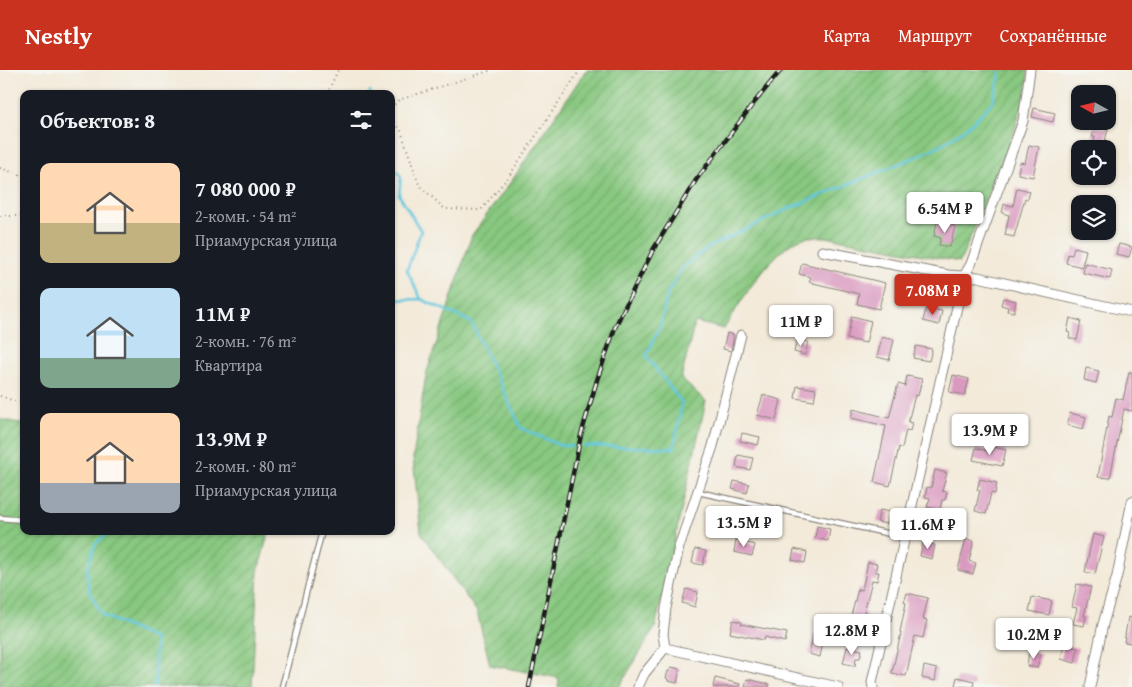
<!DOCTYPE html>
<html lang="ru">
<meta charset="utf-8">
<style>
body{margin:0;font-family:"Gentium Book Plus",serif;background:#20242c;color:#f1f3f6;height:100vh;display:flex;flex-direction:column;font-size:19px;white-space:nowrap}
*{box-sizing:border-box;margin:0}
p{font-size:16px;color:#9ea1a6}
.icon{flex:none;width:28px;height:28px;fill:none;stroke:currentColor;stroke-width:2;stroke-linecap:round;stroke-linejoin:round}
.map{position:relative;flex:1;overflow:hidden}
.panel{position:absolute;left:20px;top:20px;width:375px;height:445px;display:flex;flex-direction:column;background:#171b24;border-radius:10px;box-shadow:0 1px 4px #0004}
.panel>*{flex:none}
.needle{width:32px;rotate:278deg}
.tools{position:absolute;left:1071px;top:15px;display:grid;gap:10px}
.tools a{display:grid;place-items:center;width:45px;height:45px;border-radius:10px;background:#171b24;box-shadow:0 1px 4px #0004;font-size:25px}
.price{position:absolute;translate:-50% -42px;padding:0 11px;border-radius:5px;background:#fff;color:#222;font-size:16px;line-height:32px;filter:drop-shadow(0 1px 2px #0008)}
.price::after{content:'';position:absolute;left:50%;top:30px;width:15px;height:11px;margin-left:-8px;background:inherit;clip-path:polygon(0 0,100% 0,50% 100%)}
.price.active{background:#c8321e;color:#fff}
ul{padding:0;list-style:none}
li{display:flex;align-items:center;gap:15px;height:125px;padding:0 20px}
li span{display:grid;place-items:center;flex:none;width:140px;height:100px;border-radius:10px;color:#555}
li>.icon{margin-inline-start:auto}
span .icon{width:60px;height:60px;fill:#fffc;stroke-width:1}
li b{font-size:21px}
h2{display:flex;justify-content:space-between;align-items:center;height:60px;padding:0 20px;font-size:21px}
header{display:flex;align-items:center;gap:30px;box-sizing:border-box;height:70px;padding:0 25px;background:#c8321e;color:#fff}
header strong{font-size:24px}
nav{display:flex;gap:28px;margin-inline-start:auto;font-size:18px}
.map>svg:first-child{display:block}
.garden{fill:url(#garden-furrows);stroke:#52724e}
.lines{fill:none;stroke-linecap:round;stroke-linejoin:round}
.stream{stroke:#61c7df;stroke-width:2.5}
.building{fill:#da99bf}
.lane-casing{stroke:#88837a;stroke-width:7}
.street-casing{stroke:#88837a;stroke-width:11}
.path{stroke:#88837a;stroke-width:2;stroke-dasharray:1 4;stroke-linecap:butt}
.lane{stroke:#fff;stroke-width:4.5}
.street{stroke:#fff;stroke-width:9}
.rail-casing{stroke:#1c1c1c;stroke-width:4.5}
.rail{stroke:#f6f6f2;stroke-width:2.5;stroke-dasharray:8;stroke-linecap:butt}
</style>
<header>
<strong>Nestly</strong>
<nav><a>Карта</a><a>Маршрут</a><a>Сохранённые</a></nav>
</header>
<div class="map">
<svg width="1132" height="617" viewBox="0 0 1132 617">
<defs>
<pattern id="garden-furrows" width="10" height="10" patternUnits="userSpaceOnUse" patternTransform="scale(1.25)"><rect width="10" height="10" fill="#88c880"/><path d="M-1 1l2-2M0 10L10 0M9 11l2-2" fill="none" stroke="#75ab6e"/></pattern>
</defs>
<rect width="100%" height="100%" fill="#f6f6f2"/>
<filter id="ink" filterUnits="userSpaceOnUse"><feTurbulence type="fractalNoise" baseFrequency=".02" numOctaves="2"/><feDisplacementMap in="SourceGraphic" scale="10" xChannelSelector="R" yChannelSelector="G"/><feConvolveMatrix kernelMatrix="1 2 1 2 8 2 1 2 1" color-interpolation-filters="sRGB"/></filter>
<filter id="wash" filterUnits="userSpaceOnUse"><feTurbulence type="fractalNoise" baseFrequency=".0096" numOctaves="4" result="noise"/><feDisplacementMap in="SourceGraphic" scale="20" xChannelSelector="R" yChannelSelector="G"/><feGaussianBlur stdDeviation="1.12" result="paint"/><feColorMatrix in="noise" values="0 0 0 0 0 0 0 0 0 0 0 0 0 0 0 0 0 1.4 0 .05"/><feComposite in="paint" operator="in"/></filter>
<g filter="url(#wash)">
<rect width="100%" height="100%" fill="#f3ead9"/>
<path class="garden" d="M586 0H1028L1027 19 1012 69 960 192 826 167C819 167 810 166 803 168 770 180 742 230 724 259L695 252 681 309 706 331 655 558 619 617H558L559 608 490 595 477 542 421 463 413 388 426 305 472 165 515 106Z
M0 349 24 354V461H269L258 501 252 617H0Z"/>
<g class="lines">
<path class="stream" d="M370 24V21
M391 95 401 106 399 125 421 161 407 200 421 229
M391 230 421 229 471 252 521 358 559 375 572 376
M584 376 674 378 682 333 646 286 660 256 668 222 683 197 709 177 790 138 918 86 942 74 965 59 981 44 993 31 999 10 1000 0
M111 461 95 474 87 500 89 520 102 545 155 569V614L154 617"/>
</g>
<g id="blocks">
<path class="building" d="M1034 38 1055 43 1053 52 1032 47Z
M1095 56 1108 59 1103 79H1092L1095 67H1092Z
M1029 75 1039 77 1033 107 1018 104 1020 92 1025 93Z
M1017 118 1030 121 1028 129 1025 128 1014 167 1005 165 1009 145 1002 143 1004 134 1013 136Z
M937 152 955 156 950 177 939 175 941 168 934 166Z
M1119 174 1132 177 1129 187 1116 184Z
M1074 177 1086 180 1082 197 1066 193 1068 184 1072 185Z
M802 193 885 213 879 239 857 234 859 224 809 212 811 207 799 204Z
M1085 193 1112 200 1110 209 1083 203Z
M901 211 914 214 911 224 907 223 906 226 897 224Z
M1003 228 1016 231 1014 242 1007 241 1008 237 1001 235Z
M926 238 942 241 939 255 923 251Z
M852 246 871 251 866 273 847 269Z
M1070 248 1081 251 1077 270 1069 268 1070 263 1067 262Z
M727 263 734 265 731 281 723 279Z
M882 267 894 270 889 290 877 287Z
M797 269 808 272 805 285 794 282Z
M916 276 932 279 929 291 913 288Z
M1086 298 1099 301 1096 313 1084 310Z
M1129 302H1132V341L1124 339 1110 408 1098 407 1109 346 1112 347 1116 328 1123 330Z
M953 305 969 309 965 325 949 322Z
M907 306 922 309 918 326 915 325 908 352 912 353 910 361 906 360 902 378 899 377 890 416 874 412 886 356 851 348 853 339 889 348 898 314 905 316Z
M797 316 816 319 814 331 795 328Z
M763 325 781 330 776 350 757 345Z
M1070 343 1086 347 1083 359 1067 355Z
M742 363 760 367 758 375 740 371Z
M993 377 1006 380 1002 396 973 390 976 378 992 382Z
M738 385 753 388 750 400 736 397Z
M935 400 947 403 942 421 947 422 945 430H942L940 440 927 437 930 428 925 427 927 417 931 418Z
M980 409 997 413 995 424 991 423 986 444 975 441 980 420H977Z
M734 411 749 414 747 423 732 419Z
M880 440 890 442 887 454 877 452Z
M817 456 830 459 828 471 815 468Z
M1093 464 1104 467 1095 504 1085 502Z
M966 469 974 471 969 491 976 493 973 504 958 500Z
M736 470 755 475 752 486 734 482Z
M923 472 935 475 932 489 920 486Z
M695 479 706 481 703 495 692 493Z
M794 479 807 482 805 493 792 490Z
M868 492 877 494 875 502H879L877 511 872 510 864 543H866L863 557 849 554 858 519 862 520Z
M1077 514 1091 517 1084 546H1086L1084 556 1073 554 1077 538 1072 537Z
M686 519 698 522 695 537 682 533Z
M907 523 928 528 923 549 927 550 923 568 915 566 906 606 892 603 901 563 900 562 906 533 904 532Z
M1032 527 1052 531 1049 545 1029 541Z
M1128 547 1132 548V573L1124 572Z
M733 550 742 552 741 554 787 563 785 572 765 567 764 570 730 563Z
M814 562 828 566 826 572H823L820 587 809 584Z
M1064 575 1078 578 1075 593 1061 589Z
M847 577 862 580 860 588H856L855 596 843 593Z
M1029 581 1041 584 1037 598 1027 596Z
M924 596 937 599 935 611 922 608Z
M671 597 680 599 677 613 668 611V609L666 608 668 601H670Z
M957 607 974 611 973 617 955 616Z
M715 608 740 614 739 617H713Z
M747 609 769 614V617H745Z"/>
</g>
</g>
<g filter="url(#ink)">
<use href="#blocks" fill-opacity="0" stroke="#88837a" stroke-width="1"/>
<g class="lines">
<defs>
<path id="lane" d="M698 422 904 467
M0 448 24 450
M282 617 322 461"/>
<path id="street" d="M822 181 948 205 978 207 1132 242
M665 578 663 564 666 538 679 477 713 376 741 265
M665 578 838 617
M638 617 644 604 665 578
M873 617 872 612 964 206 971 194 1023 51 1030 0
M1090 617 1103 554 1117 506 1132 431"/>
</defs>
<use href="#lane" class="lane-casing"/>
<use href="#street" class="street-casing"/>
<path class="path" d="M327 24 338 0
M391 38 399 30 492 0
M391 49 401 61 419 115 445 139 481 140 509 106 580 0
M0 98 24 106
M0 146H24
M0 326 24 334"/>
<use href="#lane" class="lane"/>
<use href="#street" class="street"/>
<defs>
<path id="rail" d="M529 617 581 365 597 310 616 255 653 180 696 110 753 34 781 0"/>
</defs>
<use href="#rail" class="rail-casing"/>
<use href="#rail" class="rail"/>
</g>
</g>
</svg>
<div class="tools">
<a><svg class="needle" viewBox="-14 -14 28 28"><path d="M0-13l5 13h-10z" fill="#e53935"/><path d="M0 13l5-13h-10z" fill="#9ea1a6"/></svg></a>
<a><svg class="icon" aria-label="locate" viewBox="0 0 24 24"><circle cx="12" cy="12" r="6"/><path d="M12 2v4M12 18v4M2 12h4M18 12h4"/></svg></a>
<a><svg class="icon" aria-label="layers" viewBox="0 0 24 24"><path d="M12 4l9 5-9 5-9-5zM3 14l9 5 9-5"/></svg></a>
</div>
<b class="price" style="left:945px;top:164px">6.54M ₽</b>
<b class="price active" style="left:933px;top:246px">7.08M ₽</b>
<b class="price" style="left:801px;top:277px">11M ₽</b>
<b class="price" style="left:990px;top:386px">13.9M ₽</b>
<b class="price" style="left:744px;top:478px">13.5M ₽</b>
<b class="price" style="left:928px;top:480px">11.6M ₽</b>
<b class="price" style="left:852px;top:586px">12.8M ₽</b>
<b class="price" style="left:1034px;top:590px">10.2M ₽</b>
<section class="panel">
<h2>Объектов: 8<svg class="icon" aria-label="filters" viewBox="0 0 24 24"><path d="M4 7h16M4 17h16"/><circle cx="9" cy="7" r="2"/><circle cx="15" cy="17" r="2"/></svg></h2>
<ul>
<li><span style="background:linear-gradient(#ffd9b3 60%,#c2b280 0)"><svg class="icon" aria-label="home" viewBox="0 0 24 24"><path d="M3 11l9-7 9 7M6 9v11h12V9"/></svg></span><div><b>7 080 000 ₽</b><p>2-комн. · 54 m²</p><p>Приамурская улица</p></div></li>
<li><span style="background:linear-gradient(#bfe0f5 70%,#7fa58c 0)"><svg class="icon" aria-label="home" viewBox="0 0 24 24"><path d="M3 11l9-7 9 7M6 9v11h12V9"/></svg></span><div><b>11M ₽</b><p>2-комн. · 76 m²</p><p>Квартира</p></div></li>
<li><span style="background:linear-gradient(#ffd9b3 70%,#9aa5b1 0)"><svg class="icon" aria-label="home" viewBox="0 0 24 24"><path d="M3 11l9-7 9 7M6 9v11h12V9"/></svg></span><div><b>13.9M ₽</b><p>2-комн. · 80 m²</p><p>Приамурская улица</p></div></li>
</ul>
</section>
</div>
